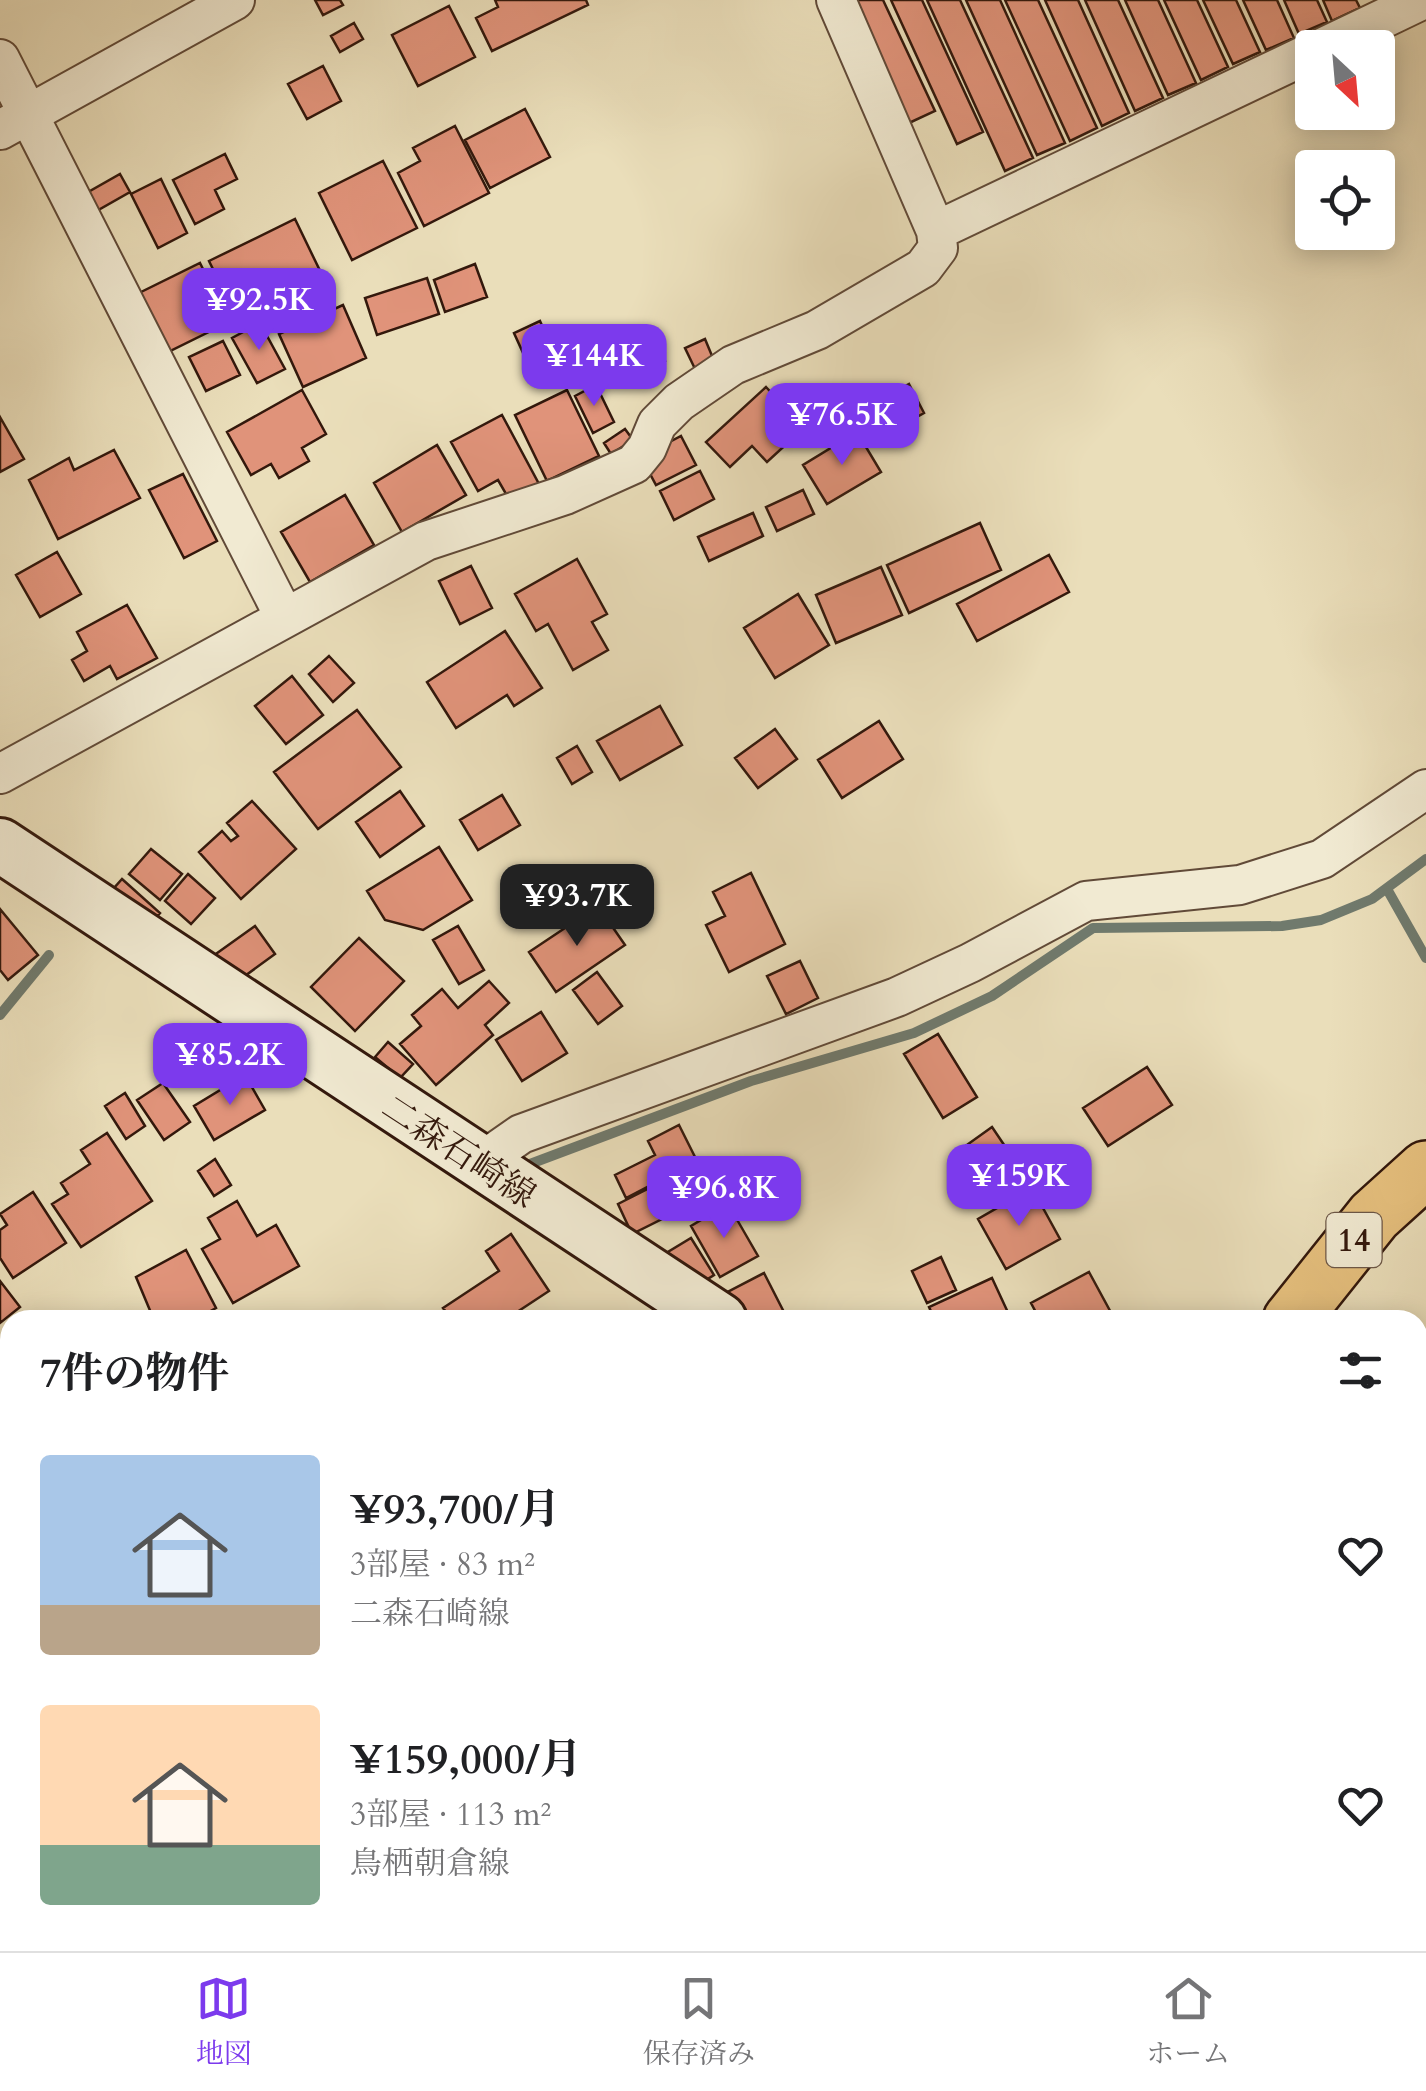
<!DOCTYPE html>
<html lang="ja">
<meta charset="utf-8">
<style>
body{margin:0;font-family:Cardo,"Noto Serif JP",serif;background:#f6f6f6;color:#202124;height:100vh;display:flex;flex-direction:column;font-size:38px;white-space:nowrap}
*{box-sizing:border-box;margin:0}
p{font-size:32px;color:#757577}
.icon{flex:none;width:55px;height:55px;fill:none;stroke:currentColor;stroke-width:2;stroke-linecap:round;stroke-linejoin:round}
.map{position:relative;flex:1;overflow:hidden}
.panel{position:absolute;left:0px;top:1310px;width:1428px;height:642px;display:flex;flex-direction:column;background:#fff;border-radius:30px 30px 0 0;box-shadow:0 5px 25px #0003}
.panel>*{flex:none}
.needle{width:65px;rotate:154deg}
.tools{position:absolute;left:1295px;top:30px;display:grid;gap:20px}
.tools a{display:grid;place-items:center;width:100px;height:100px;border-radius:10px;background:#fff;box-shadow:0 5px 25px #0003;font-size:50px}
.price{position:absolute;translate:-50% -85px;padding:0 22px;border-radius:20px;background:#7c3aed;color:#fff;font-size:32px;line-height:65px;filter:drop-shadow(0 2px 5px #0008)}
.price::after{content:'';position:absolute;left:50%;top:60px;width:30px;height:22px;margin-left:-15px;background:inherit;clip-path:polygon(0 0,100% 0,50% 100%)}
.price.selected{background:#222;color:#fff}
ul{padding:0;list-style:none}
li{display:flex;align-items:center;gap:30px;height:250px;padding:0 40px}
li span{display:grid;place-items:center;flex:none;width:280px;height:200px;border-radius:10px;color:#555}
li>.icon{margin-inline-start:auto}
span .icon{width:120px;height:120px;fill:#fffc;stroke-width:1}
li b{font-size:42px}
h2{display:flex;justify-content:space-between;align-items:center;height:120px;padding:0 40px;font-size:42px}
.tabs{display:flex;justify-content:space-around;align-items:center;height:140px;border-top:2px solid #e0e0e0;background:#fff;font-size:28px;color:#757577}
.tabs a{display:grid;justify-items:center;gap:5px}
.tabs .selected{color:#7c3aed}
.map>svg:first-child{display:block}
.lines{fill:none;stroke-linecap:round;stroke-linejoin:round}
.stream{stroke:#707a6d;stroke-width:10}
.building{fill:#e0937a;stroke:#33180c;stroke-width:2.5}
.minor-casing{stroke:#614a38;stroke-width:42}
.tertiary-casing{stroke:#614a38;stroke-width:52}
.secondary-casing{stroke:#33180c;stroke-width:58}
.primary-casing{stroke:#33180c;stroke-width:60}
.minor{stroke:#f1ead2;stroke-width:38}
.tertiary{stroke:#f1ead2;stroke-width:48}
.secondary{stroke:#f1ead2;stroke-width:52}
.primary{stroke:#e5bf7d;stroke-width:55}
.labels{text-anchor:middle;stroke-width:10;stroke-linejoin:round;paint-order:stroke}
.shield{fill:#f1ead2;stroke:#6c5747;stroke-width:2.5}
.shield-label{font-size:32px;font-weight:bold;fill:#33180c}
.street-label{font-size:35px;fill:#33180c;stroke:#f1ead2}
</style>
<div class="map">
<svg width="1426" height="1951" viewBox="0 0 1426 1951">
<rect width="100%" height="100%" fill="#eadeba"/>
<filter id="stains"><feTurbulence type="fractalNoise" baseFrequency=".002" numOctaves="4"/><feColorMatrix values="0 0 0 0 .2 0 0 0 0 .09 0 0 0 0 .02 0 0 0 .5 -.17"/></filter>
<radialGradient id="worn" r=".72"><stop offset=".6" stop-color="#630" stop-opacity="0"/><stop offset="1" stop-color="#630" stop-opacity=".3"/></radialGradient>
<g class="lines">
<path class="stream" d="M1387 889 1426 958
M0 1015 49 955
M530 1164 751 1081 914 1033 992 996 1093 928 1282 926 1321 920 1372 899 1426 859
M1418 1402 1426 1399
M683 1951 695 1946 693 1942"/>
</g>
<path class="building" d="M315 0H340L343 5 323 15Z
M495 0H586L588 5 492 51 476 18 498 7Z
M851 0H883L935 111 909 123Z
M891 0H922L983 132 957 144Z
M927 0H960L1033 158 1005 171Z
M966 0H1000L1065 143 1037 155Z
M1005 0H1038L1097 128 1070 141Z
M1045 0H1078L1129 113 1102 126Z
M1085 0H1118L1163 98 1135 111Z
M1125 0H1158L1196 83 1168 95Z
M1164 0H1197L1228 67 1201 80Z
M1203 0H1236L1260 52 1233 64Z
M1243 0H1277L1294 38 1266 50Z
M1284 0H1317L1327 22 1299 34Z
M1323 0H1356L1360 8 1332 21Z
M449 6 475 57 418 86 392 35Z
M354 23 363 39 340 52 331 36Z
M323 66 341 101 307 119 288 84Z
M525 109 550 157 490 188 465 140Z
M455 126 489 193 424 226 398 173 420 161 413 148Z
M225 154 237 179 215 190 224 209 195 224 173 180Z
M383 161 417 228 352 260 319 193Z
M120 174 130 192 93 213 83 195Z
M161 179 187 233 158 248 131 194Z
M295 219 323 277 238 320 209 261Z
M200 263 229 322 164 354 135 295Z
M475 264 487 297 445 312 434 280Z
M427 278 439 314 377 335 365 298Z
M343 305 366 358 303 387 279 334Z
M540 321 555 355 529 366 514 333Z
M260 323 285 369 257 383 232 338Z
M705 339 715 363 696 371 685 348Z
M605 340 623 377 602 388 584 350Z
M223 341 240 375 206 391 189 357Z
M655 342 665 361 635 377 625 358Z
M909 384 924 413 875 440 860 411Z
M596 385 614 422 593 433 575 396Z
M766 387 804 428 767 462 752 446 730 467 706 442Z
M302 390 326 434 302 448 309 461 279 478 271 464 251 475 227 432Z
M567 390 599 456 547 481 515 415Z
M502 415 539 484 509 499 498 480 478 491 451 442Z
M0 417 24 459 0 472Z
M625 429 633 440 611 454 604 443Z
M857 432 881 472 827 504 803 465Z
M681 436 696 465 656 485 641 457Z
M437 445 466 495 402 532 374 483Z
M114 450 140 498 58 539 29 480 69 458 74 470Z
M700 471 714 499 674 520 660 491Z
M183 474 217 541 184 558 149 490Z
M803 490 814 514 777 531 766 507Z
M345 495 374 545 310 582 281 532Z
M753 513 763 536 709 561 698 537Z
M980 523 1001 570 909 613 887 565Z
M57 552 81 594 40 617 16 575Z
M1049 555 1069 592 977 641 957 604Z
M577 559 607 614 592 622 608 650 573 670 548 624 536 631 515 594Z
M471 566 492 608 460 624 439 581Z
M881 567 902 615 836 643 816 595Z
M798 594 829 645 775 678 744 628Z
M127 605 157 658 117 679 110 666 84 681 72 660 87 651 77 632Z
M505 631 542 688 514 706 507 695 456 728 427 682Z
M329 656 354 683 333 702 309 674Z
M292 676 323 715 286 744 255 706Z
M660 706 682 745 620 780 597 741Z
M357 710 401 767 318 829 274 772Z
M879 721 903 759 842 798 818 760Z
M775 729 797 759 758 788 735 758Z
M577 746 592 772 572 784 557 758Z
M400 791 424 826 380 857 356 822Z
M502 795 520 825 478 850 460 820Z
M252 801 296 849 241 899 199 852 222 831 231 841 238 836 227 823Z
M439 847 472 900 423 930 385 920 367 891Z
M151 849 182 874 160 900 129 874Z
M751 873 785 944 729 972 706 925 725 916 713 892Z
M188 874 215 898 191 924 165 901Z
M122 879 160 913 144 931 106 897Z
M598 906 625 945 556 992 529 952Z
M0 909 38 955 8 980 0 970Z
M255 926 275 954 227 989 206 961Z
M458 926 484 970 459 984 433 940Z
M359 938 404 981 355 1031 311 987Z
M800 961 818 998 786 1014 767 976Z
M597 972 622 1006 598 1024 573 990Z
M489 981 509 1003 485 1025 493 1035 436 1085 400 1044 421 1026 412 1015 442 989 458 1008Z
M541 1012 567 1053 522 1081 496 1040Z
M938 1034 977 1097 943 1118 904 1054Z
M388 1042 413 1064 400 1078 375 1057Z
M1147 1067 1172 1105 1108 1146 1083 1108Z
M245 1075 265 1110 214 1140 194 1106Z
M163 1083 190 1122 164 1140 137 1100Z
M125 1093 145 1126 126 1139 105 1106Z
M679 1125 697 1161 626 1198 615 1175 655 1155 648 1141Z
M992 1127 1025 1176 996 1195 964 1147Z
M107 1133 152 1201 81 1247 52 1204 68 1194 61 1183 90 1164 81 1150Z
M215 1159 231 1185 214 1196 198 1171Z
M699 1163 714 1193 632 1234 618 1204Z
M1032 1188 1060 1239 1006 1269 978 1219Z
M33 1192 66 1243 13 1278 0 1258V1230L7 1225 0 1214Z
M237 1201 257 1236 276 1225 299 1266 233 1303 202 1249 220 1239 208 1218Z
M728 1204 758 1256 720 1277 691 1226Z
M511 1234 549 1291 505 1320H452L443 1308 499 1271 486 1251Z
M691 1238 714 1275 690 1290 648 1264Z
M186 1250 216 1308 194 1320H154L136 1277Z
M941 1257 956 1290 927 1303 912 1271Z
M1089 1272 1115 1320H1040L1031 1303Z
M764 1273 788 1320H743L716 1298Z
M992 1278 1011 1319 935 1320 929 1307Z
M0 1281 20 1307 0 1323Z
M1426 1430V1505L1418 1488V1467L1425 1463 1418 1449V1434Z
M1426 1531V1585L1418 1583V1538Z
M1426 1740V1781L1418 1785V1743Z"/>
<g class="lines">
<defs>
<path id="minor" d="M1322 48 1422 0
M0 59 285 618
M0 130 235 0
M936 231 1312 52
M0 774 426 541 565 495 634 464 647 448 657 424 679 402 733 365 817 330 923 268 938 248 936 231 836 0
M478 1164 521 1134 897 997 970 963 1086 901 1240 885 1322 859 1426 789
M1418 1809 1426 1805"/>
<path id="tertiary" d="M1418 1605 1426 1607"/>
<path id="secondary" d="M0 845 720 1320"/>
<path id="primary" d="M1291 1320 1374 1216 1426 1169
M1104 1942V1951"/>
</defs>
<use href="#minor" class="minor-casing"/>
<use href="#tertiary" class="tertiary-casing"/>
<use href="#secondary" class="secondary-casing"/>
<use href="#primary" class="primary-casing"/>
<use href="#minor" class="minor"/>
<use href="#tertiary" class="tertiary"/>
<use href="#secondary" class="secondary"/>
<use href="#primary" class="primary"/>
</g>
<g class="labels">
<rect class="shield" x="1326.5" y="1213" width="55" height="54" rx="8"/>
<g class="shield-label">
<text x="1354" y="1251">14</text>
</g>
<g class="street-label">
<text transform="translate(459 1151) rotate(33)" y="12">二森石崎線</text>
</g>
</g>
<rect width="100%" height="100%" filter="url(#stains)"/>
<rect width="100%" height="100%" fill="url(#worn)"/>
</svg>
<div class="tools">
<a><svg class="needle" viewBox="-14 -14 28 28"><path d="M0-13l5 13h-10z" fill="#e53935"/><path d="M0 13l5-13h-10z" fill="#757577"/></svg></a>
<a><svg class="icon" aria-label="locate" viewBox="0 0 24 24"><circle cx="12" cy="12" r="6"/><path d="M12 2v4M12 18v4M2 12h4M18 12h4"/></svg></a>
</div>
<b class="price" style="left:259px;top:353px">¥92.5K</b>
<b class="price" style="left:594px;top:409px">¥144K</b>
<b class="price" style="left:842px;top:468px">¥76.5K</b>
<b class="price selected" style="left:577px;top:949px">¥93.7K</b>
<b class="price" style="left:230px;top:1108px">¥85.2K</b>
<b class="price" style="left:1019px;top:1229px">¥159K</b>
<b class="price" style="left:724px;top:1241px">¥96.8K</b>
<section class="panel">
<h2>7件の物件<svg class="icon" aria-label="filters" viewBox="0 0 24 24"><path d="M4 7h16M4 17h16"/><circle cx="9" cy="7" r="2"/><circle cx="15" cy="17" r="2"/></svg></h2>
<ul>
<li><span style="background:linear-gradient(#a9c7e8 75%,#b9a48a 0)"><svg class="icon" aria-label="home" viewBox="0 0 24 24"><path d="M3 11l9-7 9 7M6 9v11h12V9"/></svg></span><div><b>¥93,700/月</b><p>3部屋 · 83 m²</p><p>二森石崎線</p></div><svg class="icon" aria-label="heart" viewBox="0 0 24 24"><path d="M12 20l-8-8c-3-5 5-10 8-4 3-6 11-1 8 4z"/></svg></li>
<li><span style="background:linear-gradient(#ffd9b3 70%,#7fa58c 0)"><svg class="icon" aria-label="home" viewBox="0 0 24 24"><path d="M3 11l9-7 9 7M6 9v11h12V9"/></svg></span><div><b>¥159,000/月</b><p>3部屋 · 113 m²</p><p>鳥栖朝倉線</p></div><svg class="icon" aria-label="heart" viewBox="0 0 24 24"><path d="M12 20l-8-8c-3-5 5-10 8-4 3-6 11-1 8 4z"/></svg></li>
</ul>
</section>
</div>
<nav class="tabs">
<a class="selected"><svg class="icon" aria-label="map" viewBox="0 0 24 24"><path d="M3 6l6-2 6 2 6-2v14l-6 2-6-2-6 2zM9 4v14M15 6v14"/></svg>地図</a>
<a><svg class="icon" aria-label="saved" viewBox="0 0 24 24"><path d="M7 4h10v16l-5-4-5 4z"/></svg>保存済み</a>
<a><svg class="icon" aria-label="home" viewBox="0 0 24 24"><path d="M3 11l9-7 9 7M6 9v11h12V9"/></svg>ホーム</a>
</nav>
